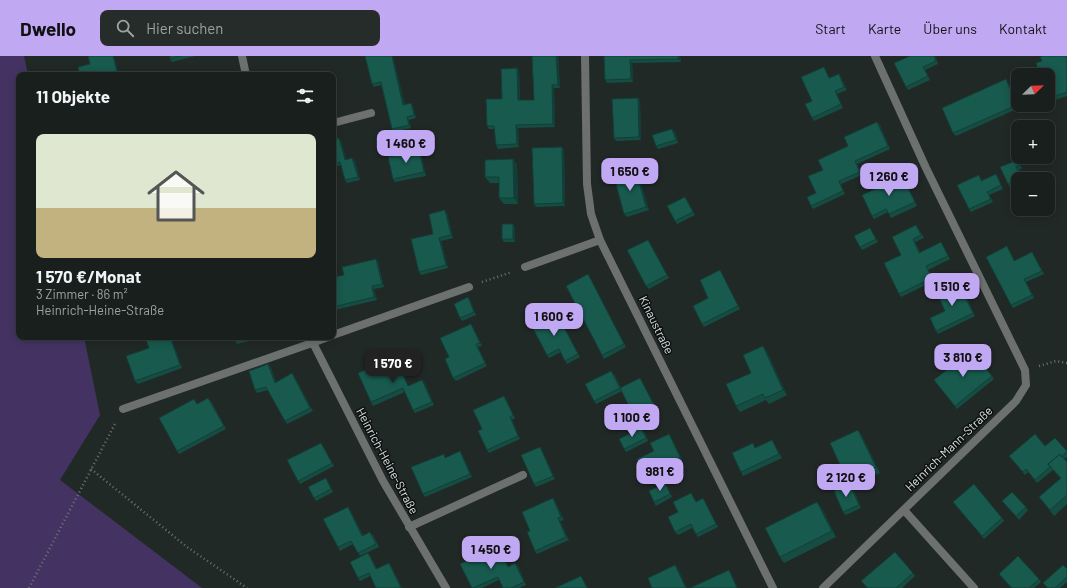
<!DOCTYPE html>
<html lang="de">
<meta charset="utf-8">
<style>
body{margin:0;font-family:Barlow,sans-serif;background:#262c2a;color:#f1f3f6;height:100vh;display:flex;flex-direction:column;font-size:15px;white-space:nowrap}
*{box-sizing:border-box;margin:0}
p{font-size:13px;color:#9fa2a4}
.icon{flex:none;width:22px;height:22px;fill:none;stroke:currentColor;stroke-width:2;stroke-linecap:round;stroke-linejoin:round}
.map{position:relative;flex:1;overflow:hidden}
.drawer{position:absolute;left:16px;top:16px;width:320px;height:268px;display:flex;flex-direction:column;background:#191f1d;border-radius:8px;box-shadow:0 2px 10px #0003,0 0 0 1px #373d3b}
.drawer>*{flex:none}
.needle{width:26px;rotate:67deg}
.buttons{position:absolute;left:1011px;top:12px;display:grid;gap:8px}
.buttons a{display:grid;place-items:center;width:44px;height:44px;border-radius:8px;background:#191f1d;box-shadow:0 2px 10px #0003,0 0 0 1px #373d3b;font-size:20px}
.price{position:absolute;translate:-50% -34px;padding:0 9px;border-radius:8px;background:#c1a8f3;color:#111;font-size:13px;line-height:26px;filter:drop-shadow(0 1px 2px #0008)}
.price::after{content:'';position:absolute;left:50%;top:24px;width:12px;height:9px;margin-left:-6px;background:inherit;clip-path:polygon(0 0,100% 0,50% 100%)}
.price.active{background:#222;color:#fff}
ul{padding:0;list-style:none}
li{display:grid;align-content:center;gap:8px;height:212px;padding:0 20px}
li span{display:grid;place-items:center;height:124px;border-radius:8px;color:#555}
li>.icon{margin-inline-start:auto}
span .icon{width:72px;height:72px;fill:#fffc;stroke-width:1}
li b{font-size:17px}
h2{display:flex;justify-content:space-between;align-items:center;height:48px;padding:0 20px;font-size:17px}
header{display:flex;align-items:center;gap:24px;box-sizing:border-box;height:56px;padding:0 20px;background:#c1a8f3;color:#111}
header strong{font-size:19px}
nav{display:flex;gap:22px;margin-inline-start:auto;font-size:14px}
.search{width:280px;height:36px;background:#262c2a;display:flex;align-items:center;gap:10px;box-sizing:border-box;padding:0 14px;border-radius:8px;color:#9fa2a4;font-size:15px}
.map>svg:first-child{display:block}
.green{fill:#443362}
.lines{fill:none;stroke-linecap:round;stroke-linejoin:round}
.path{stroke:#6d7472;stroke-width:2.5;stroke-dasharray:1 3;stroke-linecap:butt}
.service{stroke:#6c706f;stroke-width:8}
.minor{stroke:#6c706f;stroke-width:8}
.wall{fill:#154d43}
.shaded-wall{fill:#113f37}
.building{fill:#185a4e;stroke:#113f37}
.labels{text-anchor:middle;stroke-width:3;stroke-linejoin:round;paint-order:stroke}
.street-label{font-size:12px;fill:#dce1e0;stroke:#0d1010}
</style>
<header>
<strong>Dwello</strong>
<div class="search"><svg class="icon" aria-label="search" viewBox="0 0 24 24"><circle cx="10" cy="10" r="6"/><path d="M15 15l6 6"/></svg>Hier suchen</div>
<nav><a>Start</a><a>Karte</a><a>Über uns</a><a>Kontakt</a></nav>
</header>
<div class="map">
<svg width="1067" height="532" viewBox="0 0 1067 532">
<rect width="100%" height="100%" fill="#212927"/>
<path class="green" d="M0 0H24L28 19H19V281H84L100 359 60 424 202 532H0Z"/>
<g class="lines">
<path class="path" d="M482 226 512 216
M1039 310 1056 305 1067 307
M91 413 187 491 247 532
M29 532 116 366"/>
<path class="service" d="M333 67 371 57
M525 211 600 184
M333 279 469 231
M312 287 328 281
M409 471 523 419"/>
<path class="minor" d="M242 0 246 19
M585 0 587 128 591 158 600 184 773 532
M310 281 383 425 446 532
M123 353 312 287
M904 454 974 532
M823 532 1016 345 1026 329 1025 314 926 112 875 0"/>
</g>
<path class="wall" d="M170 0H195L172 6 170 3Z
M365 0 405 49 413 50 416 62 409 64 411 72 394 76 392 73 381 29 374 31 372 28Z
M532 0H558L560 32H554L555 71 518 72 519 91 498 93 496 89 494 73H489L487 70 502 43 517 12 519 15 520 44H534Z
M604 0H680L681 6 632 7 633 26 607 27 605 24Z
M910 0H935L938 8 925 14 930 24 908 34 906 31Z
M1067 0V40L1055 44 1053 41 1050 34 1048 35V19Z
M826 14 829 22 839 18 841 21 847 34 837 38 843 52 814 65 812 62V45Z
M1008 26 1019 52 956 80 953 77Z
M640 45 641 84 616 85 614 82Z
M877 66 880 69 890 93 857 108 862 119 841 128 845 138 813 153 811 150 816 137 823 114 848 90Z
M675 76 678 87 658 93 656 90Z
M339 82 341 85 346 104 352 102 355 105 360 124 347 127 345 124 341 109 333 111V83Z
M562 91 564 94 565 150 536 151 534 148Z
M421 97 426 120 395 126 393 123Z
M513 103 517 109 518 148H504L499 142V127H490L485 121Z
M1017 104 1022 112 1019 114 1023 123H1018V127L1010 131 1008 128Z
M636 115 638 118 649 154 627 161 624 158Z
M979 119 982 124 998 121 1003 133 989 139 993 146 971 156 969 153Z
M902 120 904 123 917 150 891 162 888 156 874 163 872 160Z
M687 144 695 159 677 168 675 165Z
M447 157 453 182 441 185 448 212 421 219 419 216 433 178Z
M916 169 924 182 915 186 920 196 943 189 950 203 928 214 934 225 901 241 899 238Z
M515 171V186H504L502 183Z
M870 172 878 186 862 194 860 191Z
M648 184 669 222 649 233 646 230Z
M1009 193 1015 205 1032 196 1044 218 1026 226 1034 242 1013 252 1011 249Z
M376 203 378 206 384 231 374 233 377 244 335 254 333 251 344 219Z
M588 218 626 291 604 303 602 299Z
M722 218 740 253 704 271 702 268 708 242Z
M961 230 975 260 938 278 936 275 945 255Z
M468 241 470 244 476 259 462 265 460 262Z
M556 256 580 301 567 308 561 296 549 302 547 299Z
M473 271 482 290 478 291 487 310 456 325 453 322 449 301Z
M145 281H171L182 312 138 328 135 325 149 292Z
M234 281H265L237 288 235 284Z
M763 290 767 296 787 339 769 348 766 344 740 356 736 350Z
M397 304 408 330 425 327 434 349 415 357 413 354 405 336 373 350 371 346Z
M268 308 271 312 276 326 294 320 313 355 287 368 268 334 257 337 255 334Z
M614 318 621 332 640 322 656 352 622 369 620 366 629 350 622 335 596 348 594 345Z
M992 320 994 323 957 353 936 327Z
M506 343 515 362 512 364 520 383 489 397 487 394 482 373Z
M211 345 226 373 179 398 177 395 197 348Z
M858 374 862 380 880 417 852 430 847 424Z
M644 375 648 385 626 396 624 393Z
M669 378 671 381 682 404 647 421 645 418 654 395Z
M772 384 774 387 782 402 743 420 741 416 756 391Z
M321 387 334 410 300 428 298 425Z
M1045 390 1067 395V401L1064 403 1067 406V448L1054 460 1039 441 1061 423 1053 414 1037 427 1028 416 1025 419 1009 400Z
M542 394 555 423 536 431 534 428Z
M462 398 472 421 425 441 423 438 446 401Z
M328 425 333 436 316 445 314 442Z
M849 427 852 430 861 452 846 459 843 456Z
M667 430 672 441 656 450 654 446Z
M693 440 696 446H705L718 471 698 481 692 472 678 479 675 476 678 456Z
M555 445 564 464 560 465 569 484 537 498 535 495 530 475Z
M1002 445 1026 451 1028 454 1019 464Z
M817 446 822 452 836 481 784 507 780 501Z
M953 446 1002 462 1004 465 984 483Z
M348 451 350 454 363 479H373L379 491 360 500 353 488 340 495 338 491Z
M500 493 508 510 515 507 518 510 526 529 519 532H503L499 524 482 532H472Z
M370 500 377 513 389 507 391 510 402 532H376L370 520 360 525 358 522Z
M1067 513V526L1060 532H1047L1043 527Z
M913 517 915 520 902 532H867L861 525Z
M999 518 1039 523 1041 526 1034 532H1011Z"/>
<path class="shaded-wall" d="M113 0H114L119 19H118Z
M392 0H393L406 52 403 49Z
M556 0H558L560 32 558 29Z
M678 0H680L681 6 678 3Z
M630 4 632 7 633 26 631 23Z
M517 12 519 15 520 47 518 44Z
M839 18 841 21 847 34 844 31Z
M1006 23 1008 26 1019 52 1017 49Z
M552 29 554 32 555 71 553 68Z
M835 35 837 38 843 52 841 48Z
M638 42 640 45 641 84 639 81Z
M411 47 413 50 416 62 414 59Z
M407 61 409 64 411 72 409 69Z
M877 66 880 69 890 93 888 90Z
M516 69 518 72 519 91 517 88Z
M672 73 675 76 678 87 676 84Z
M339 82 341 85 347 107 345 104Z
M562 91 564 94 565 150 563 147Z
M419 94 421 97 426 120 424 116Z
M352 102 355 105 360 124 358 121Z
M513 103 517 109 518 148 514 142Z
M636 115 638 118 649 154 646 151Z
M996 118 998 121 1003 133 1001 129Z
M839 125 841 128 845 138 843 135Z
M445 154 447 157 453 182 451 179Z
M513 168 515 171V186L513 183Z
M439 182 441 185 448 212 446 209Z
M648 184 650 187 669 222 667 219Z
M1032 196 1034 199 1044 218 1042 215Z
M376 203 378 206 384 231 382 228Z
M588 218 590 222 626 291 624 288Z
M958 227 961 230 975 260 973 257Z
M372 230 374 233 377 244 374 241Z
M468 241 470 244 476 259 474 256Z
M556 256 558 259 580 301 578 298Z
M471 268 473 271 482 290 480 287Z
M170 281H171L182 312 180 309Z
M476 288 478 291 487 310 485 307Z
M763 290 767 296 787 339 783 334Z
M395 301 397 304 410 334 408 330Z
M268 308 271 312 277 330 275 327Z
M292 317 294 320 313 355 310 352Z
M640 322 642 325 656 352 654 349Z
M422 324 425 327 434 349 432 346Z
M504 340 506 343 515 362 513 359Z
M510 361 512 364 520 383 518 380Z
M858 374 862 380 880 417 876 411Z
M669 378 671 381 682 404 680 401Z
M772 384 774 387 782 402 779 398Z
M540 391 542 394 555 423 553 420Z
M460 395 462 398 472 421 470 418Z
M849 427 852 430 861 452 859 449Z
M553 442 555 445 564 464 561 461Z
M817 446 822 452 836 481 832 475Z
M348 451 350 454 365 483 362 480Z
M558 462 560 465 569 484 566 481Z
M498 490 500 493 510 514 508 511Z
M389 507 391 510 402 532H401Z
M515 507 518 510 526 529 524 526Z
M675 509 678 512 687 532H686Z
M729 514 731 517 738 532H737Z
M581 520 585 526 588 532H587Z"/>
<path class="building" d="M88 0H113L118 19H80L78 11 90 8Z
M170 0H181L170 3Z
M365 0H392L403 49 411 47 414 59 407 61 409 69 392 73 381 26 372 28Z
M532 0H556L558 29H552L553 68 516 69 517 88 496 89 494 70H487L486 43H502L501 13 517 12 518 44H534Z
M604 0H678V3L630 4 631 23 605 24Z
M910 0H934L936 5 923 11 928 20 906 31 894 7Z
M1043 0H1067V36L1053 41 1049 31H1048V19H1040L1036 7 1042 5 1040 1Z
M824 11 829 22 839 18 844 31 835 35 841 48 812 62 805 48 812 45 801 21Z
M322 15 323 19H304Z
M295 16V19H280Z
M1006 23 1017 49 953 77 942 52Z
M638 42 639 81 614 82 612 43Z
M877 66 888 90 855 105 860 116 839 125 843 135 811 150 807 141 816 137 808 120 823 114 818 104 848 90 844 81Z
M672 73 676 84 656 90 652 79Z
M339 82 345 104 352 102 358 121 345 124 340 106 333 108V83Z
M562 91 563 147 534 148 532 92Z
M419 94 424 116 393 123 388 101Z
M513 103 514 142H499V121H485V104Z
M1017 104 1020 109 1016 111 1022 121 1008 128 1000 111Z
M636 115 646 151 624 158 614 121Z
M996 118 1001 129 987 136 991 143 969 153 957 129 979 119 981 125Z
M902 120 915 146 889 158 886 153 872 160 862 139Z
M685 141 693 156 675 165 667 150Z
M445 154 451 179 439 182 446 209 419 216 411 183 433 178 429 158Z
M502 168H513V183H502Z
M916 169 921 179 913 183 919 197 941 186 948 200 926 210 932 222 899 238 884 207 901 199 892 181Z
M870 172 876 183 860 191 854 180Z
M648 184 667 219 646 230 627 194Z
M1007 190 1014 205 1032 196 1042 215 1024 223 1032 239 1011 249 986 201Z
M376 203 382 228 372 230 374 241 333 251V221L344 219 342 211Z
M720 214 738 250 702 268 693 250 708 242 700 224Z
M588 218 624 288 602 299 566 230Z
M958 227 973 257 936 275 930 262 945 255 937 237Z
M468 241 474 256 460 262 454 248Z
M556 256 578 298 565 305 559 293 547 299 531 269Z
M471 268 480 287 476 288 485 307 453 322 445 303 449 301 440 282Z
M145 281H170L180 309 135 325 126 300 149 292Z
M234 281H249L235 284Z
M763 290 783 334 765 342 763 338 736 350 726 328 751 317 743 299Z
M971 294 992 320 955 350 934 324Z
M395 301 408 330 422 324 432 346 413 354 403 332 371 346 358 317Z
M268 308 275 327 292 317 310 352 285 365 266 331 255 334 249 315Z
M611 315 620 332 594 345 585 328Z
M640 322 654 349 620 366 616 357 629 350 620 332Z
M504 340 513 359 510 361 518 380 487 394 478 375 482 373 473 354Z
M208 342 224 370 177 395 159 362 194 343 197 348Z
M641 372 646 382 624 393 619 383Z
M858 374 876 411 847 424 830 387Z
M669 378 680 401 645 418 637 403 654 395 650 387Z
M1035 378 1045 390 1055 382 1067 395 1062 401 1060 398 1048 408 1050 411 1035 424 1026 413 1023 416 1009 400Z
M772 384 779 398 741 416 732 397 753 387 755 392Z
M321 387 332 407 298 425 287 404Z
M540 391 553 420 534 428 521 399Z
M460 395 470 418 423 438 411 411 444 398 445 402Z
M1060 398 1067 406V439L1050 454 1039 441 1061 422 1048 408Z
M326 422 331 433 314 442 308 431Z
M665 427 670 438 654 446 649 435Z
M849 427 859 449 843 456 834 435Z
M974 428 1002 462 982 480 953 446Z
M1012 436 1026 451 1016 460 1002 445Z
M691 437 696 446 703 442 716 468 696 478 691 468 675 476 668 461 678 456 673 446Z
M553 442 561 461 558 462 566 481 535 495 527 476 530 475 522 456Z
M817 446 832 475 780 501 765 472Z
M348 451 362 480 370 476 376 488 358 497 351 485 338 491 323 463Z
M498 490 508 511 515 507 524 526 511 532H503L498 521 473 532H472L460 508Z
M895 496 913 517 896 532H868L861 525Z
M368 497 376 513 389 507 401 532H376L369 517 358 522 350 506Z
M1018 500 1039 523 1029 532H1012L999 518Z
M675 509 686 532H652L648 522Z
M1063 509 1067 513V521L1055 532H1048L1043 527Z
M729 514 737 532H690Z
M581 520 587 532H555Z"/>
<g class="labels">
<g class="street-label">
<text transform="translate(656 269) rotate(64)" y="4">Kinaustraße</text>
<text transform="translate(949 393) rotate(-44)" y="4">Heinrich-Mann-Straße</text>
<text transform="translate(387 405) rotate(62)" y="4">Heinrich-Heine-Straße</text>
</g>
</g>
</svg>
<div class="buttons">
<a><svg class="needle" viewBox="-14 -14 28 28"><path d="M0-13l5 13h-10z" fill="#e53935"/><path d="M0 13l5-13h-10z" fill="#9fa2a4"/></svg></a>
<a>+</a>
<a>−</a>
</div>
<b class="price" style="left:406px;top:108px">1 460 €</b>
<b class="price" style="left:630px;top:136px">1 650 €</b>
<b class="price" style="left:889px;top:141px">1 260 €</b>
<b class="price" style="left:952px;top:251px">1 510 €</b>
<b class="price" style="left:554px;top:281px">1 600 €</b>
<b class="price" style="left:963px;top:322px">3 810 €</b>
<b class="price active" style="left:393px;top:328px">1 570 €</b>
<b class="price" style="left:632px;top:382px">1 100 €</b>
<b class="price" style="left:660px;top:436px">981 €</b>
<b class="price" style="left:846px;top:442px">2 120 €</b>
<b class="price" style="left:491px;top:514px">1 450 €</b>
<section class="drawer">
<h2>11 Objekte<svg class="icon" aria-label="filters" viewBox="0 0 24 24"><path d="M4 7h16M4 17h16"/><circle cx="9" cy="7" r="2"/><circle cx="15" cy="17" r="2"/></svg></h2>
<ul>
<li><span style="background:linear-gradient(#dfe7d0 60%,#c2b280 0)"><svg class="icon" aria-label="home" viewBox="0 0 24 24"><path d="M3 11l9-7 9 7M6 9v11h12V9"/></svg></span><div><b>1 570 €/Monat</b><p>3 Zimmer · 86 m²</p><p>Heinrich-Heine-Straße</p></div></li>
</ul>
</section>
</div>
